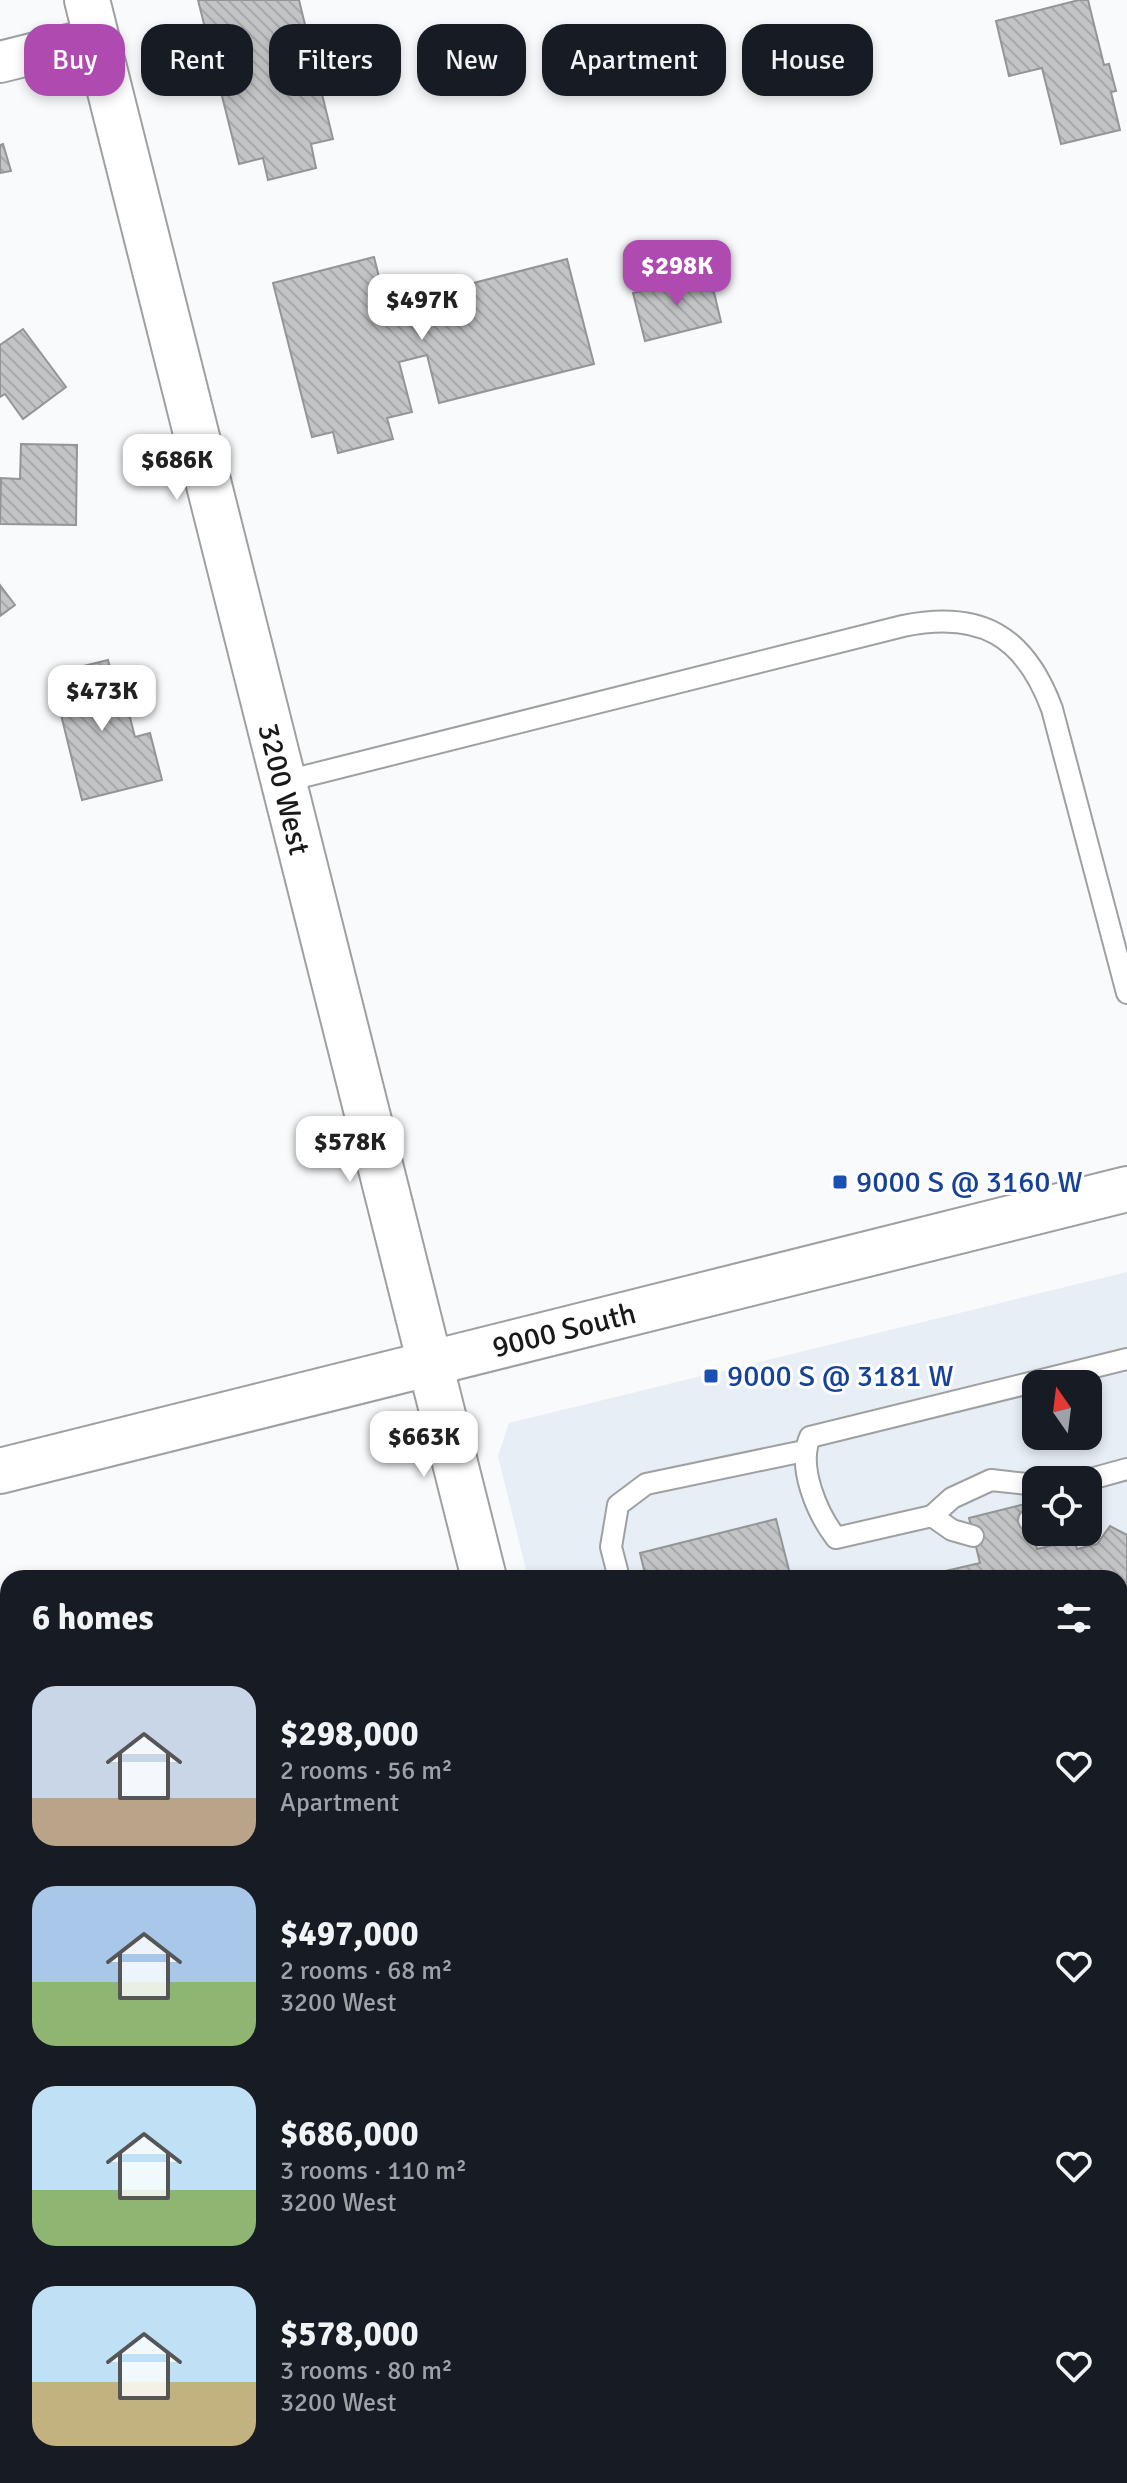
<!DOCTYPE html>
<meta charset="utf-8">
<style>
body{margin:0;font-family:Signika,sans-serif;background:#242831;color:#f1f3f6;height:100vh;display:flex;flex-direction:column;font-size:30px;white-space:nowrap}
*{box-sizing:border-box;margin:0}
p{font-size:26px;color:#9ea1a6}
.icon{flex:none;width:44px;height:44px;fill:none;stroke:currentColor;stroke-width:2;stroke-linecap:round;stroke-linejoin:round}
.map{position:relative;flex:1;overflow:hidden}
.drawer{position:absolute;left:0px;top:1570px;width:1128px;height:914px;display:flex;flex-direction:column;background:#171b24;border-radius:24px 24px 0 0;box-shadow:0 4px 12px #0003}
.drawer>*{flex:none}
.guide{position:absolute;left:24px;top:24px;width:1080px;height:72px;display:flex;gap:16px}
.needle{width:52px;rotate:346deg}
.fabs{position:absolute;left:1022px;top:1370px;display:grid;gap:16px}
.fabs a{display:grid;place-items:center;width:80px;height:80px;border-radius:16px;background:#171b24;box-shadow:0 4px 12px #0003;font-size:40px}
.price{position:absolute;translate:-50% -68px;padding:0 18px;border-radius:16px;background:#fff;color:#222;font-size:26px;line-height:52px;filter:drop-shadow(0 2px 4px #0008)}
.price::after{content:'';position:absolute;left:50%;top:48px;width:24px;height:18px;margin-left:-12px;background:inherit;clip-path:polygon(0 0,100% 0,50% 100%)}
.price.selected{background:#af4bb0;color:#fff}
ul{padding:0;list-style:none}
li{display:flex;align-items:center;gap:24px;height:200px;padding:0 32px}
li span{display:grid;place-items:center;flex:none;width:224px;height:160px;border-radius:24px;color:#555}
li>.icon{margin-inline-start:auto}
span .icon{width:96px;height:96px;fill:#fffc;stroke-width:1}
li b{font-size:34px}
h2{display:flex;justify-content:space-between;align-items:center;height:96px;padding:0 32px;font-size:34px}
.pill{padding:0 28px;border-radius:24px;background:#171b24;box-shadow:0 4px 12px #0003;font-size:28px;line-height:72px}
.pill.selected{background:#af4bb0;color:#fff}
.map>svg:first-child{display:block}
.built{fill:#e7eef5;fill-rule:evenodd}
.building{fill:url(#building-back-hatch);stroke:#939596;stroke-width:2}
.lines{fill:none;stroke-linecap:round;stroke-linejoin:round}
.service-casing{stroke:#9ea0a1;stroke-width:24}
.minor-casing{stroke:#9ea0a1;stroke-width:44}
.tertiary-casing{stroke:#9ea0a1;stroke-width:48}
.primary-casing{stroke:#9ea0a1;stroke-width:48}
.service{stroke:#fff;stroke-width:20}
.minor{stroke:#fff;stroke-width:40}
.tertiary{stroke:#fff;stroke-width:44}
.primary{stroke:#fff;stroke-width:44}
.transit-dot{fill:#1a4fb4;stroke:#fff;stroke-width:3}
.labels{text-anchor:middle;stroke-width:6;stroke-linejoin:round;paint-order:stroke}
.street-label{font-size:30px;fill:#19191a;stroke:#fff}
.transit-label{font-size:30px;fill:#164399;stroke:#fff;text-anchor:start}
</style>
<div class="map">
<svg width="1127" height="2483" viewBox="0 0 1127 2483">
<defs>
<pattern id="building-back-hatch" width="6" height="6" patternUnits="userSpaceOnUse" patternTransform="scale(2)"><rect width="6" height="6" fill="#c3c4c5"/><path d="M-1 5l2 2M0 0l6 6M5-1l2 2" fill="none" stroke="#a7a8a9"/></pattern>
</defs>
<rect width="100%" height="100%" fill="#f8fafb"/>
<path class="built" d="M1127 1272V1992L1120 1994V1578H528L498 1456 509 1423ZM1036 1384H1088V1436H1036ZM1036 1480H1088V1532H1036Z"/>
<path class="building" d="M198 0H299L333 139 311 144 316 168 268 180 263 158 239 164Z
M1079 0H1088L1104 65 1109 64 1116 91 1111 92 1120 130 1061 144 1042 68 1009 76 996 21Z
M3 144 11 171 0 173V145Z
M374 257 390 321 414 314 411 299 567 259 594 364 439 403 427 355 399 362 412 412 387 418 393 439 338 453 333 432 312 437 273 283Z
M710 275 721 322 645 341 633 293Z
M23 329 66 387 23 419 5 394 0 397V345Z
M21 444 77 445 76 525 0 524 1 478 20 479Z
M0 585 15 605 0 616Z
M108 660 118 700 125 698 135 737 150 733 162 780 82 800 51 674Z
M1025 1504 1037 1549 1074 1540 1077 1549 1097 1544 1110 1526 1127 1535V1716L1120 1717V1578H942L941 1572 980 1563 969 1518Z
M776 1519 791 1578H646L640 1553Z
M0 2374 8 2405V2476H26L28 2483H0Z"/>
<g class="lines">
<defs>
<path id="service" d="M282 782 903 626C981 610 1025 636 1052 709L1127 993
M1087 1480 1127 1469
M1036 1485 991 1480 952 1498 932 1516 836 1538C817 1513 797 1467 810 1437L1127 1359
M932 1516 952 1530 973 1536
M1029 1520 1036 1513
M619 1578 611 1547 618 1505 646 1484 804 1451
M0 1737 8 1735
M1120 1787 1127 1785
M1120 1866V1882
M0 2023 8 2021
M0 2125 8 2123
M497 2476 498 2483"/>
<path id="minor" d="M0 62 96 38"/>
<path id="tertiary" d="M87 0 484 1578
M707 2476 709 2483"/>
<path id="primary" d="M0 1471 1127 1189"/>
</defs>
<use href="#service" class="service-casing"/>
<use href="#minor" class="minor-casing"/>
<use href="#tertiary" class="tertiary-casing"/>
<use href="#primary" class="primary-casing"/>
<use href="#service" class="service"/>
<use href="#minor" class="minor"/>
<use href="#tertiary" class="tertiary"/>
<use href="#primary" class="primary"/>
</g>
<g class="transit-dot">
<rect x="832" y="1174" width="16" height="16" rx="4"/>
<rect x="703" y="1368" width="16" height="16" rx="4"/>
</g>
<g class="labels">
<g class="street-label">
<text transform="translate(284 789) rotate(76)" y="10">3200 West</text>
<text transform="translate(564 1330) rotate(-14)" y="10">9000 South</text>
</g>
<g class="transit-label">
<text x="856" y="1192">9000 S @ 3160 W</text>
<text x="727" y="1386">9000 S @ 3181 W</text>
</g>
</g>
</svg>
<div class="fabs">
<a><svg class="needle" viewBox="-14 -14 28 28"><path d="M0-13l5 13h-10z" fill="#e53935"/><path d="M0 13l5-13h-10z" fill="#9ea1a6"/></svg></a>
<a><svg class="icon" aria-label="locate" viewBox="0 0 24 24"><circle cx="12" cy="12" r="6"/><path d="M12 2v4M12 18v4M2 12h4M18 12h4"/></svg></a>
</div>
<b class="price selected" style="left:677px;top:308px">$298K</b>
<b class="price" style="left:422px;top:342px">$497K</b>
<b class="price" style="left:177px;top:502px">$686K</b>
<b class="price" style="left:102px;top:733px">$473K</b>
<b class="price" style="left:350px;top:1184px">$578K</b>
<b class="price" style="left:424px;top:1479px">$663K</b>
<div class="guide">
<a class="pill selected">Buy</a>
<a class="pill">Rent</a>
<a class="pill">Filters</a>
<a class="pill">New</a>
<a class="pill">Apartment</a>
<a class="pill">House</a>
</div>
<section class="drawer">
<h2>6 homes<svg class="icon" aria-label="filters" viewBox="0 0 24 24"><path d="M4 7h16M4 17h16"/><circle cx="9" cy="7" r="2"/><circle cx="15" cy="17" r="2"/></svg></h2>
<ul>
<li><span style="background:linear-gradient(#c9d6e8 70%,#b9a48a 0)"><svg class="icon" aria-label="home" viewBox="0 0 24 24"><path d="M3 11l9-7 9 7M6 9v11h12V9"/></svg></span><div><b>$298,000</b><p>2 rooms · 56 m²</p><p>Apartment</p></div><svg class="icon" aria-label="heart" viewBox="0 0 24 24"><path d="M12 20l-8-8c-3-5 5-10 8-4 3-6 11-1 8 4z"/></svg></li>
<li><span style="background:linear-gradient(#a9c7e8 60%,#8fb573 0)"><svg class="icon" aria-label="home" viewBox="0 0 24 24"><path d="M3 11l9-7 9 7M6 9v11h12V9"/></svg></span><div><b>$497,000</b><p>2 rooms · 68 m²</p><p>3200 West</p></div><svg class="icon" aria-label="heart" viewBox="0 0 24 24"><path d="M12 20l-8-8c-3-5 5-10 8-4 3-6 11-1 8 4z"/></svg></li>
<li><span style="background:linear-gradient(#bfe0f5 65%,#8fb573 0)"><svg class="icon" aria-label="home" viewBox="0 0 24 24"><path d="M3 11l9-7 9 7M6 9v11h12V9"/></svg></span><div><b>$686,000</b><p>3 rooms · 110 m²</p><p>3200 West</p></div><svg class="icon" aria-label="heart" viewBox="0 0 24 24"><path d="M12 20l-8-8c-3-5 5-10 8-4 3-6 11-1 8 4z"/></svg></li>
<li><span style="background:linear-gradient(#bfe0f5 60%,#c2b280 0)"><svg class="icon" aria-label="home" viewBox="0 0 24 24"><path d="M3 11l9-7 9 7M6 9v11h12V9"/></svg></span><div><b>$578,000</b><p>3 rooms · 80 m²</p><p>3200 West</p></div><svg class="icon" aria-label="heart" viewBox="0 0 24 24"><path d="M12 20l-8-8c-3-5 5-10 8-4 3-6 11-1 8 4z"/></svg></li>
</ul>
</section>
</div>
